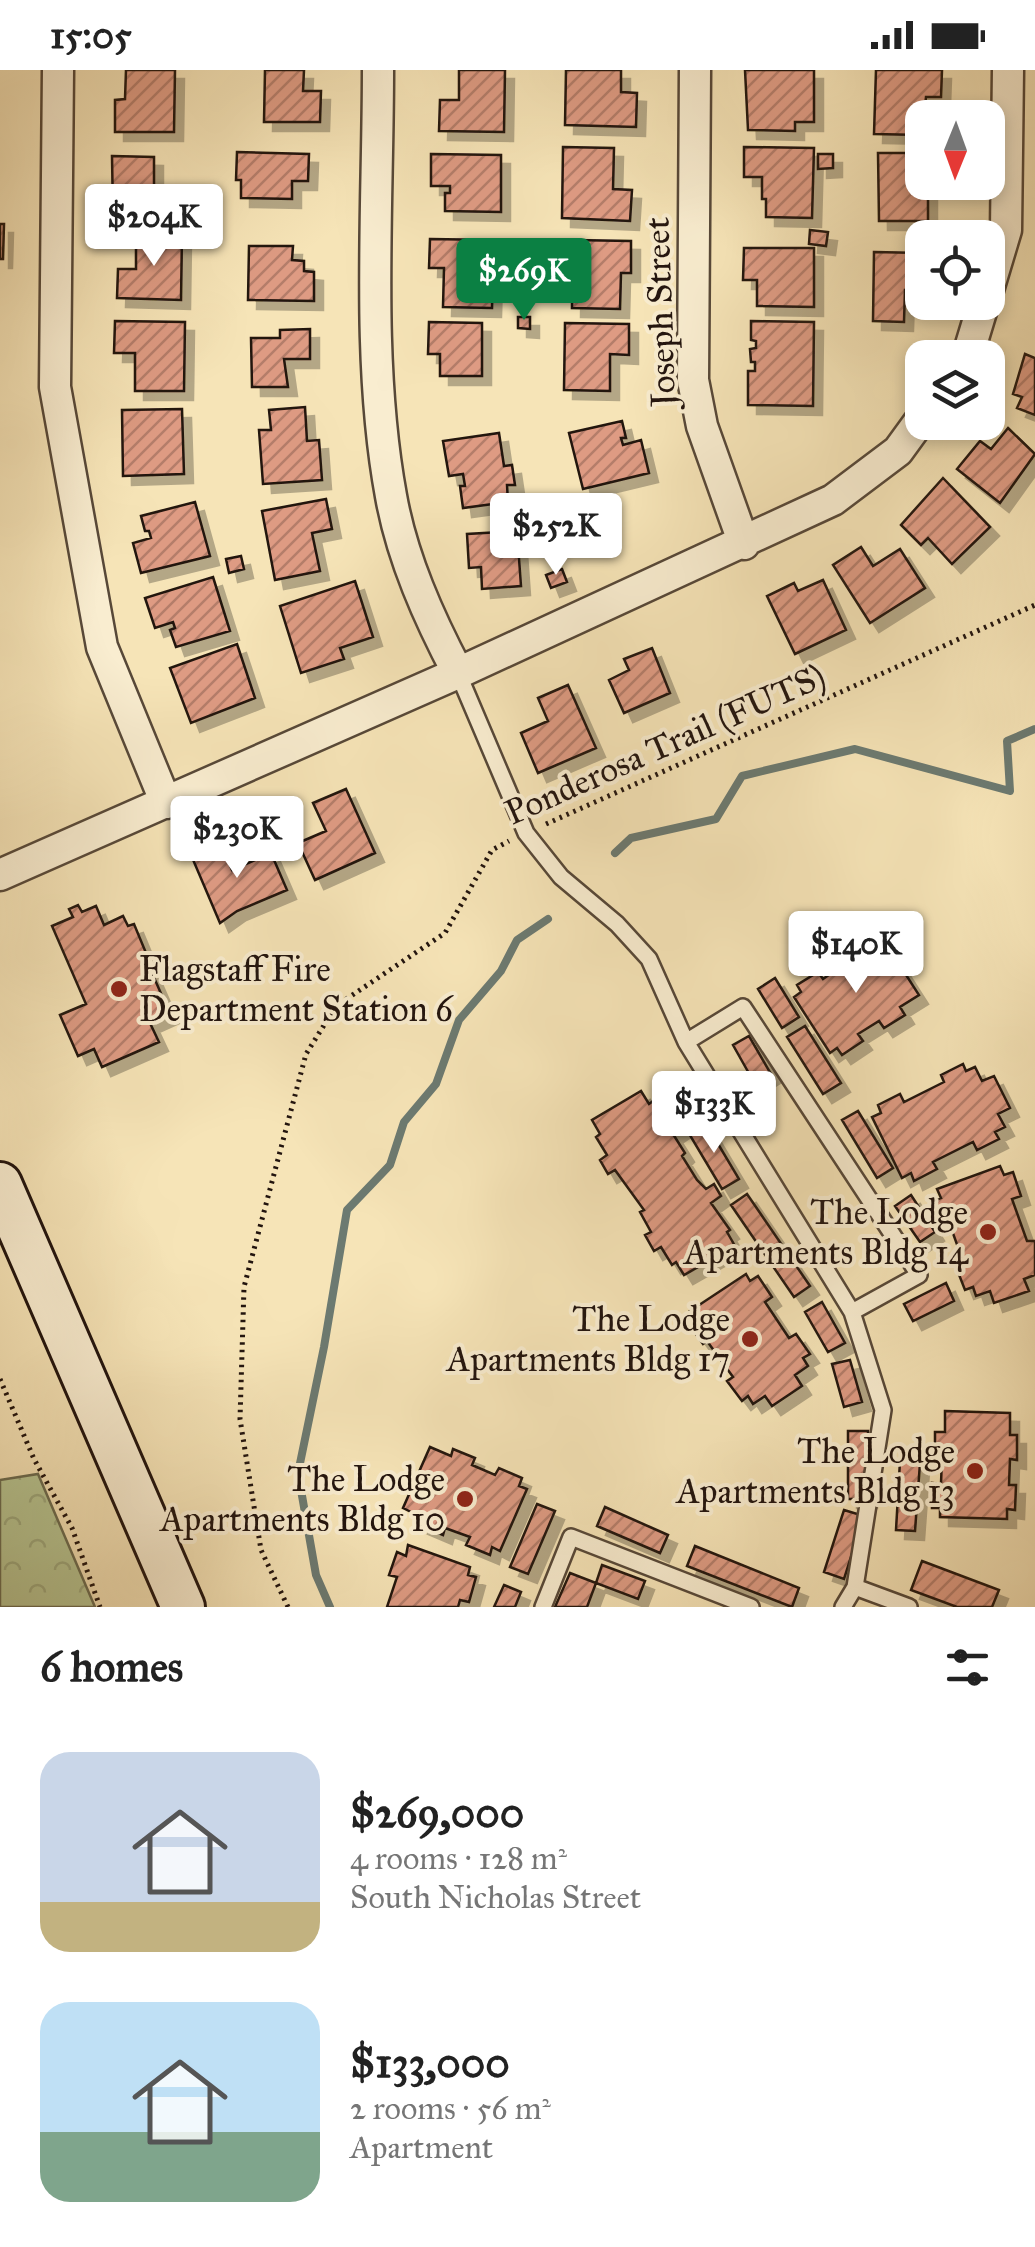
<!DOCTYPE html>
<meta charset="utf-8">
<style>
body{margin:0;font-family:"IM FELL Great Primer",serif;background:#f2f2f2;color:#222;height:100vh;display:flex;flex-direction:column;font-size:38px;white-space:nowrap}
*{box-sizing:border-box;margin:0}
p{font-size:32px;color:#767676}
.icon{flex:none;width:55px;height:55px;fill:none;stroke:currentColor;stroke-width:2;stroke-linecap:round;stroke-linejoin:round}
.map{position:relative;height:1537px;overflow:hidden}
.side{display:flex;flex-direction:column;background:#fff;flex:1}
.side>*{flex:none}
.needle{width:65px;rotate:181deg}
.buttons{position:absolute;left:905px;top:30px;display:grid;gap:20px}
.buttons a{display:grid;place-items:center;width:100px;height:100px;border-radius:20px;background:#fff;box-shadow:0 5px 15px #0003;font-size:50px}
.price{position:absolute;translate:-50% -85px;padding:0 22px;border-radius:10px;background:#fff;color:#222;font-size:32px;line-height:65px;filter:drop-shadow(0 2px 5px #0008)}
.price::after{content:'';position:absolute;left:50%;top:60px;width:30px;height:22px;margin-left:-15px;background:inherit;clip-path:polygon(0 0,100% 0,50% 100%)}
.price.current{background:#0b8043;color:#fff}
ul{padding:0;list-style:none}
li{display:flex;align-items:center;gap:30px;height:250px;padding:0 40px}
li span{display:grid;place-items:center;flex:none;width:280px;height:200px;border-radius:30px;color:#555}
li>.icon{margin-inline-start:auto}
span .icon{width:120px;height:120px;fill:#fffc;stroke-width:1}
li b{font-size:42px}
h2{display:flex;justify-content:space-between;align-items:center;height:120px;padding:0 40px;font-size:42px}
.status{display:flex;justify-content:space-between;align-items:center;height:70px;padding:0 50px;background:#fff;direction:ltr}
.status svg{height:28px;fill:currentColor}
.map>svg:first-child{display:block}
.park{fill:url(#park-crowns);stroke:#6c6c50;stroke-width:2.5}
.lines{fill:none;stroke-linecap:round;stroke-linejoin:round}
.stream{stroke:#6c7a71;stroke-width:8}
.building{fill:url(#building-hatch);stroke:#22140e;stroke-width:2.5;filter:url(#shadow)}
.lane-casing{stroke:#574838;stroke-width:20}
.street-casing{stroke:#574838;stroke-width:35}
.secondary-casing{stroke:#22140e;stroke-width:48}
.path{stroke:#22140e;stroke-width:5;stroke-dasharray:2.5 5;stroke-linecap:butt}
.lane{stroke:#f9edd0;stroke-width:15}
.street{stroke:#f9edd0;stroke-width:30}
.secondary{stroke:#f9edd0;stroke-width:42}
.poi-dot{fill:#8f2418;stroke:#f9edd0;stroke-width:4}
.labels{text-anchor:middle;stroke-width:8;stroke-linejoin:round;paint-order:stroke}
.street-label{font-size:35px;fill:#22140e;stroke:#f9edd0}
.poi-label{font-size:35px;fill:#22140e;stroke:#f9edd0;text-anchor:end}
</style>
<div class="status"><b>15:05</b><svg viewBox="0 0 49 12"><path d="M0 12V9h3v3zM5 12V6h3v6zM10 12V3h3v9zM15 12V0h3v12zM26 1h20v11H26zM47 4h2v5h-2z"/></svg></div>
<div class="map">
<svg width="1035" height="1537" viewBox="0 0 1035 1537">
<defs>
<pattern id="park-crowns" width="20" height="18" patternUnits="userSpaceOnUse" patternTransform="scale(2.5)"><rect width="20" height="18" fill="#b7c592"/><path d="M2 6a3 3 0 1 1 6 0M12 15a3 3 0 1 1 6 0" fill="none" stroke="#9da87d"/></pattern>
<pattern id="building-hatch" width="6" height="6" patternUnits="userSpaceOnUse" patternTransform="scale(2.5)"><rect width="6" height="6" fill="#de9b83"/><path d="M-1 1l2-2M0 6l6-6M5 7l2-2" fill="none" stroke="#b47d6a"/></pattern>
<filter id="shadow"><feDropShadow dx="9" dy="9" stdDeviation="0" flood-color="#0004"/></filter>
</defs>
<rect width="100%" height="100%" fill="#f6e4b7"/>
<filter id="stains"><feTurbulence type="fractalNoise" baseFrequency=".002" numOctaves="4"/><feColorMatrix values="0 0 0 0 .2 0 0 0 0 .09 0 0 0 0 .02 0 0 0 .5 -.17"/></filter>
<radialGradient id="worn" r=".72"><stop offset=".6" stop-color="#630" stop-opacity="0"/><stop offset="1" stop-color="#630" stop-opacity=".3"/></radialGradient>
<path class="park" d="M38 1404 95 1537H0V1410Z"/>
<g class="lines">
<path class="stream" d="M615 783 631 768 716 749 742 706 855 679 1010 721 1007 671 1035 659
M330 1537 316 1505 298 1403 324 1277 347 1140 390 1095 404 1052 436 1014 459 950 501 901 517 870 548 849"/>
</g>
<path class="building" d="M126 0H175L174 62H115V30L125 29Z
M265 0H304L303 21H321L320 52H264Z
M459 0H505L504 62 439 61 440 30H459Z
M566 0H621V22L637 23 636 57 565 55Z
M745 0H814V52H795V61L748 60Z
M876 0H942L941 27H926L922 65 874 64Z
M563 77 614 78 613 119 632 120 630 151 562 148Z
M744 77 814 78 812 148 766 147V129H762V107H744Z
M237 82 309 84 308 111H292V129L241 128V110H236Z
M878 83H922V112H939L928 114V151H879Z
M431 84 501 85V142L445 141V123H450V116H431Z
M818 84H833V98L818 99Z
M112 86 154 87V143L113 144Z
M0 154H4L3 189H0Z
M810 160 828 162 826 176 809 174Z
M136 163 182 164 181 230 117 228 118 199H136Z
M430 169 494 170 492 238 443 237 444 198H429Z
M573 170 631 171V203H621L620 239 572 238Z
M249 176H293L292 190 304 191V201L314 202V231L248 230Z
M744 178H814V237L757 236V210H743Z
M874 182 922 183V220H905L904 252 873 251Z
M518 247H530V259L518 258Z
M115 251 185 252 184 321H135V283H114Z
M751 251 814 252 813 336 748 335V301H755V292H751L750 279 756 278V271L751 270Z
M429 252 482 253V306H440V284H428Z
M565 253 629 254V285L610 284V321L564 320Z
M310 259V289H284L288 317H252L251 268H280V260Z
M1025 284 1035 288V345L1017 338 1022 327 1013 324Z
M305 337 307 371 319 370 322 410 263 414 259 360H271L269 340Z
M182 339 184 404 123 406 122 340Z
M622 351 626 368H621L623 375 641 370 649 403 583 419 569 363Z
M1008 358 1035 384 1000 433 957 399 980 371 991 379Z
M499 363 504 396 512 395 515 415H507L508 432 463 438 460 416H465L463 404 449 406 443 371Z
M943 408 990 457 952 494 928 468 921 475 901 455Z
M326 429 332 459 312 463 320 501 275 510 262 441Z
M195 432 210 486 141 503 133 473 151 468 149 461H145L141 446Z
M517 461 521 516 482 519 481 497 469 498 467 464Z
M861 477 873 496 900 479 925 518 870 553 833 495Z
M241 486 244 499 229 503 226 489Z
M562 499 567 512 551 518 546 505Z
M213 507 230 561 176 577 170 560 175 558 173 552 155 558 145 528Z
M823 510 846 560 795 584 767 526 794 513 798 521Z
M355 511 373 567 340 578 344 589 301 603 280 536Z
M237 574 255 628 191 653 170 598Z
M652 578 670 623 624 643 609 610 629 600 624 589Z
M568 615 596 678 538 703 521 663 548 651 538 628Z
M346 719 375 783 315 810 298 773 326 761 313 733Z
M220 772 232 800 271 783 287 820 237 841 220 853 191 785Z
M78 835 82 842 96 836 104 855 123 846 128 856 134 854 151 895 146 897 152 903 170 944 150 953 159 972 102 997 94 979 78 986 60 945 86 934 52 856 73 847 69 839Z
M883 869 919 925 900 937 905 945 884 958 879 951 858 964 863 971 842 985 837 978 830 983 794 927 801 922 797 915 818 902 823 909 843 895 839 888 860 874 864 882Z
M775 908 799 947 782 958 758 919Z
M805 956 841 1013 823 1024 787 967Z
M749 966 771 1004 755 1014 733 975Z
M963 994 966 1001 975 997 982 1011 994 1006 1010 1038 998 1044 1005 1057 995 1062 999 1069 977 1080 973 1072 933 1092 937 1099 914 1111 911 1103 902 1108 872 1047 881 1043 878 1035 900 1024 904 1032 944 1012 941 1005Z
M641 1021 649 1034 653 1031 664 1050 673 1045 682 1058 673 1064 685 1083 682 1086 697 1110 706 1119 714 1114 721 1126 711 1133 730 1160 727 1162 735 1176 684 1205 676 1192 672 1195 661 1177 654 1181 645 1165 651 1162 640 1142 644 1140 615 1100 608 1104 600 1090 607 1085 596 1067 600 1064 592 1050Z
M858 1041 893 1098 877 1108 842 1050Z
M705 1052 739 1109 722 1119 688 1062Z
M1000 1096 1004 1105 1013 1102 1021 1126 1012 1129 1027 1171H1035V1205L1024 1209 1029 1221 994 1233 990 1221 976 1226 973 1217 965 1220 956 1197 964 1194 949 1152 941 1155 932 1131 941 1128 937 1119Z
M747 1124 810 1216 794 1227 731 1135Z
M911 1125 935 1162 920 1172 895 1136Z
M746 1204 750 1211 758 1206 772 1227 765 1232 789 1268 796 1264 810 1284 803 1288 808 1296 795 1305 802 1316 772 1336 765 1326 753 1334 748 1326 742 1331 727 1311 733 1307 707 1271 703 1274 688 1253 695 1248 690 1241Z
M946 1213 954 1231 913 1251 904 1234Z
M822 1232 845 1273 828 1282 805 1242Z
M850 1290 862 1332 844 1337 832 1294Z
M945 1341 1010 1343V1365H1017V1390L1010 1389 1009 1415H1016L1015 1440 1007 1439V1449L940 1447V1438H932V1413L941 1414 942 1386H935V1362H945Z
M848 1361H868V1429H848Z
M430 1377 451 1386 453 1379 475 1388 472 1395 495 1405 499 1398 522 1408 519 1416 527 1419 500 1481 492 1477 490 1485 466 1475 470 1467 445 1458 443 1465 419 1455 423 1448 403 1438Z
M900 1391 920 1393 915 1461 896 1460Z
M537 1434 555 1441 528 1504 510 1497Z
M605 1437 668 1465 660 1483 597 1456Z
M844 1440 864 1446 844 1509 824 1502Z
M408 1475 470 1497 468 1505 476 1507 469 1532 460 1530 458 1537H387L397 1507 389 1505 397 1482 406 1486Z
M695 1476 799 1518 792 1537 687 1496Z
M922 1491 999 1520 992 1537H957L911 1520Z
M602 1495 645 1511 638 1529 596 1513Z
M570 1503 596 1513 587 1537H555Z
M504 1515 521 1522 515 1537H494Z"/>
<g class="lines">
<defs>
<path id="lane" d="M458 603 526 763 561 807 617 854 649 889 686 972 852 1242 883 1340 855 1517 843 1537
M686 972 743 937 919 1205 852 1242
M855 1517 909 1537
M543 1537 571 1467 751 1537"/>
<path id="street" d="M58 0 55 317 102 577 166 733
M378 0C378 138 366 291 391 426 402 488 429 548 458 603
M695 0 693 310 702 356 744 474
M988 220 1006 160 1008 0
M967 288 984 232
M0 805 458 603 833 430 898 381 922 348"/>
<path id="secondary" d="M0 1114 183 1537"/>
</defs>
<use href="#lane" class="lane-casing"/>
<use href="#street" class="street-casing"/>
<use href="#secondary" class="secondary-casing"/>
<path class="path" d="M546 754 1035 535
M0 1309 34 1389 72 1458 100 1537
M288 1537 261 1480 240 1349 244 1217 306 984 336 936 445 863 492 780 509 771"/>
<use href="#lane" class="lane"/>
<use href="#street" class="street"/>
<use href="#secondary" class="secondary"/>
</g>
<g class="poi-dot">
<circle cx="119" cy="919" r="10"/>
<circle cx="988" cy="1162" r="10"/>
<circle cx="750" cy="1269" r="10"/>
<circle cx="975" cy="1401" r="10"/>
<circle cx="465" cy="1429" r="10"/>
</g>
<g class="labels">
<g class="street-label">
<text transform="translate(660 242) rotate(-92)" y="12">Joseph Street</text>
<text transform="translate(665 674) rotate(-24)" y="12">Ponderosa Trail (FUTS)</text>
</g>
<g class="poi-label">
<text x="139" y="911" text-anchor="start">Flagstaff Fire<tspan x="139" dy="40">Department Station 6</tspan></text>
<text x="968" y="1154">The Lodge<tspan x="968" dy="40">Apartments Bldg 14</tspan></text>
<text x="730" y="1261">The Lodge<tspan x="730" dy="40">Apartments Bldg 17</tspan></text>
<text x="955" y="1393">The Lodge<tspan x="955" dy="40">Apartments Bldg 13</tspan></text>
<text x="445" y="1421">The Lodge<tspan x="445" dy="40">Apartments Bldg 10</tspan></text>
</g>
</g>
<rect width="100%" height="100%" filter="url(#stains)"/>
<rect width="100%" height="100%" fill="url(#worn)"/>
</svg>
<div class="buttons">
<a><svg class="needle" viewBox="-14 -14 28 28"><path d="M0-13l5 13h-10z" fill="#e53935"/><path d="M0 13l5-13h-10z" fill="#767676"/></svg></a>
<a><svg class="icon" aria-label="locate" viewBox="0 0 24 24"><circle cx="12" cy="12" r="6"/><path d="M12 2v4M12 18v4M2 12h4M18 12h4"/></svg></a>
<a><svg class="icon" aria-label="layers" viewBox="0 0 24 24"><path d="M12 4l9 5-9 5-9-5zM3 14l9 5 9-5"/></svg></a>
</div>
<b class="price" style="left:154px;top:199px">$204K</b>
<b class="price current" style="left:524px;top:253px">$269K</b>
<b class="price" style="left:556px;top:508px">$252K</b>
<b class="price" style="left:237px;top:811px">$230K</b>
<b class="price" style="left:856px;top:926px">$140K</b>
<b class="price" style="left:714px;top:1086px">$133K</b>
</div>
<section class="side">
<h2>6 homes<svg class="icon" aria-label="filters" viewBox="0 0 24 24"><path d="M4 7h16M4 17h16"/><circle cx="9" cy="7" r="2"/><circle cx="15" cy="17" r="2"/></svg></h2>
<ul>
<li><span style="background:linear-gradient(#c9d6e8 75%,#c2b280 0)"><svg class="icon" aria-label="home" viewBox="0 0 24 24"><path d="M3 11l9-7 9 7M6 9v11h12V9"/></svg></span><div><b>$269,000</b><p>4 rooms · 128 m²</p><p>South Nicholas Street</p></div></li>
<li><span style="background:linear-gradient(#bfe0f5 65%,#7fa58c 0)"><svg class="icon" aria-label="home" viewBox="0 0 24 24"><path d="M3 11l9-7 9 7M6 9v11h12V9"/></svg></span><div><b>$133,000</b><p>2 rooms · 56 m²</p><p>Apartment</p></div></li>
</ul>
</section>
